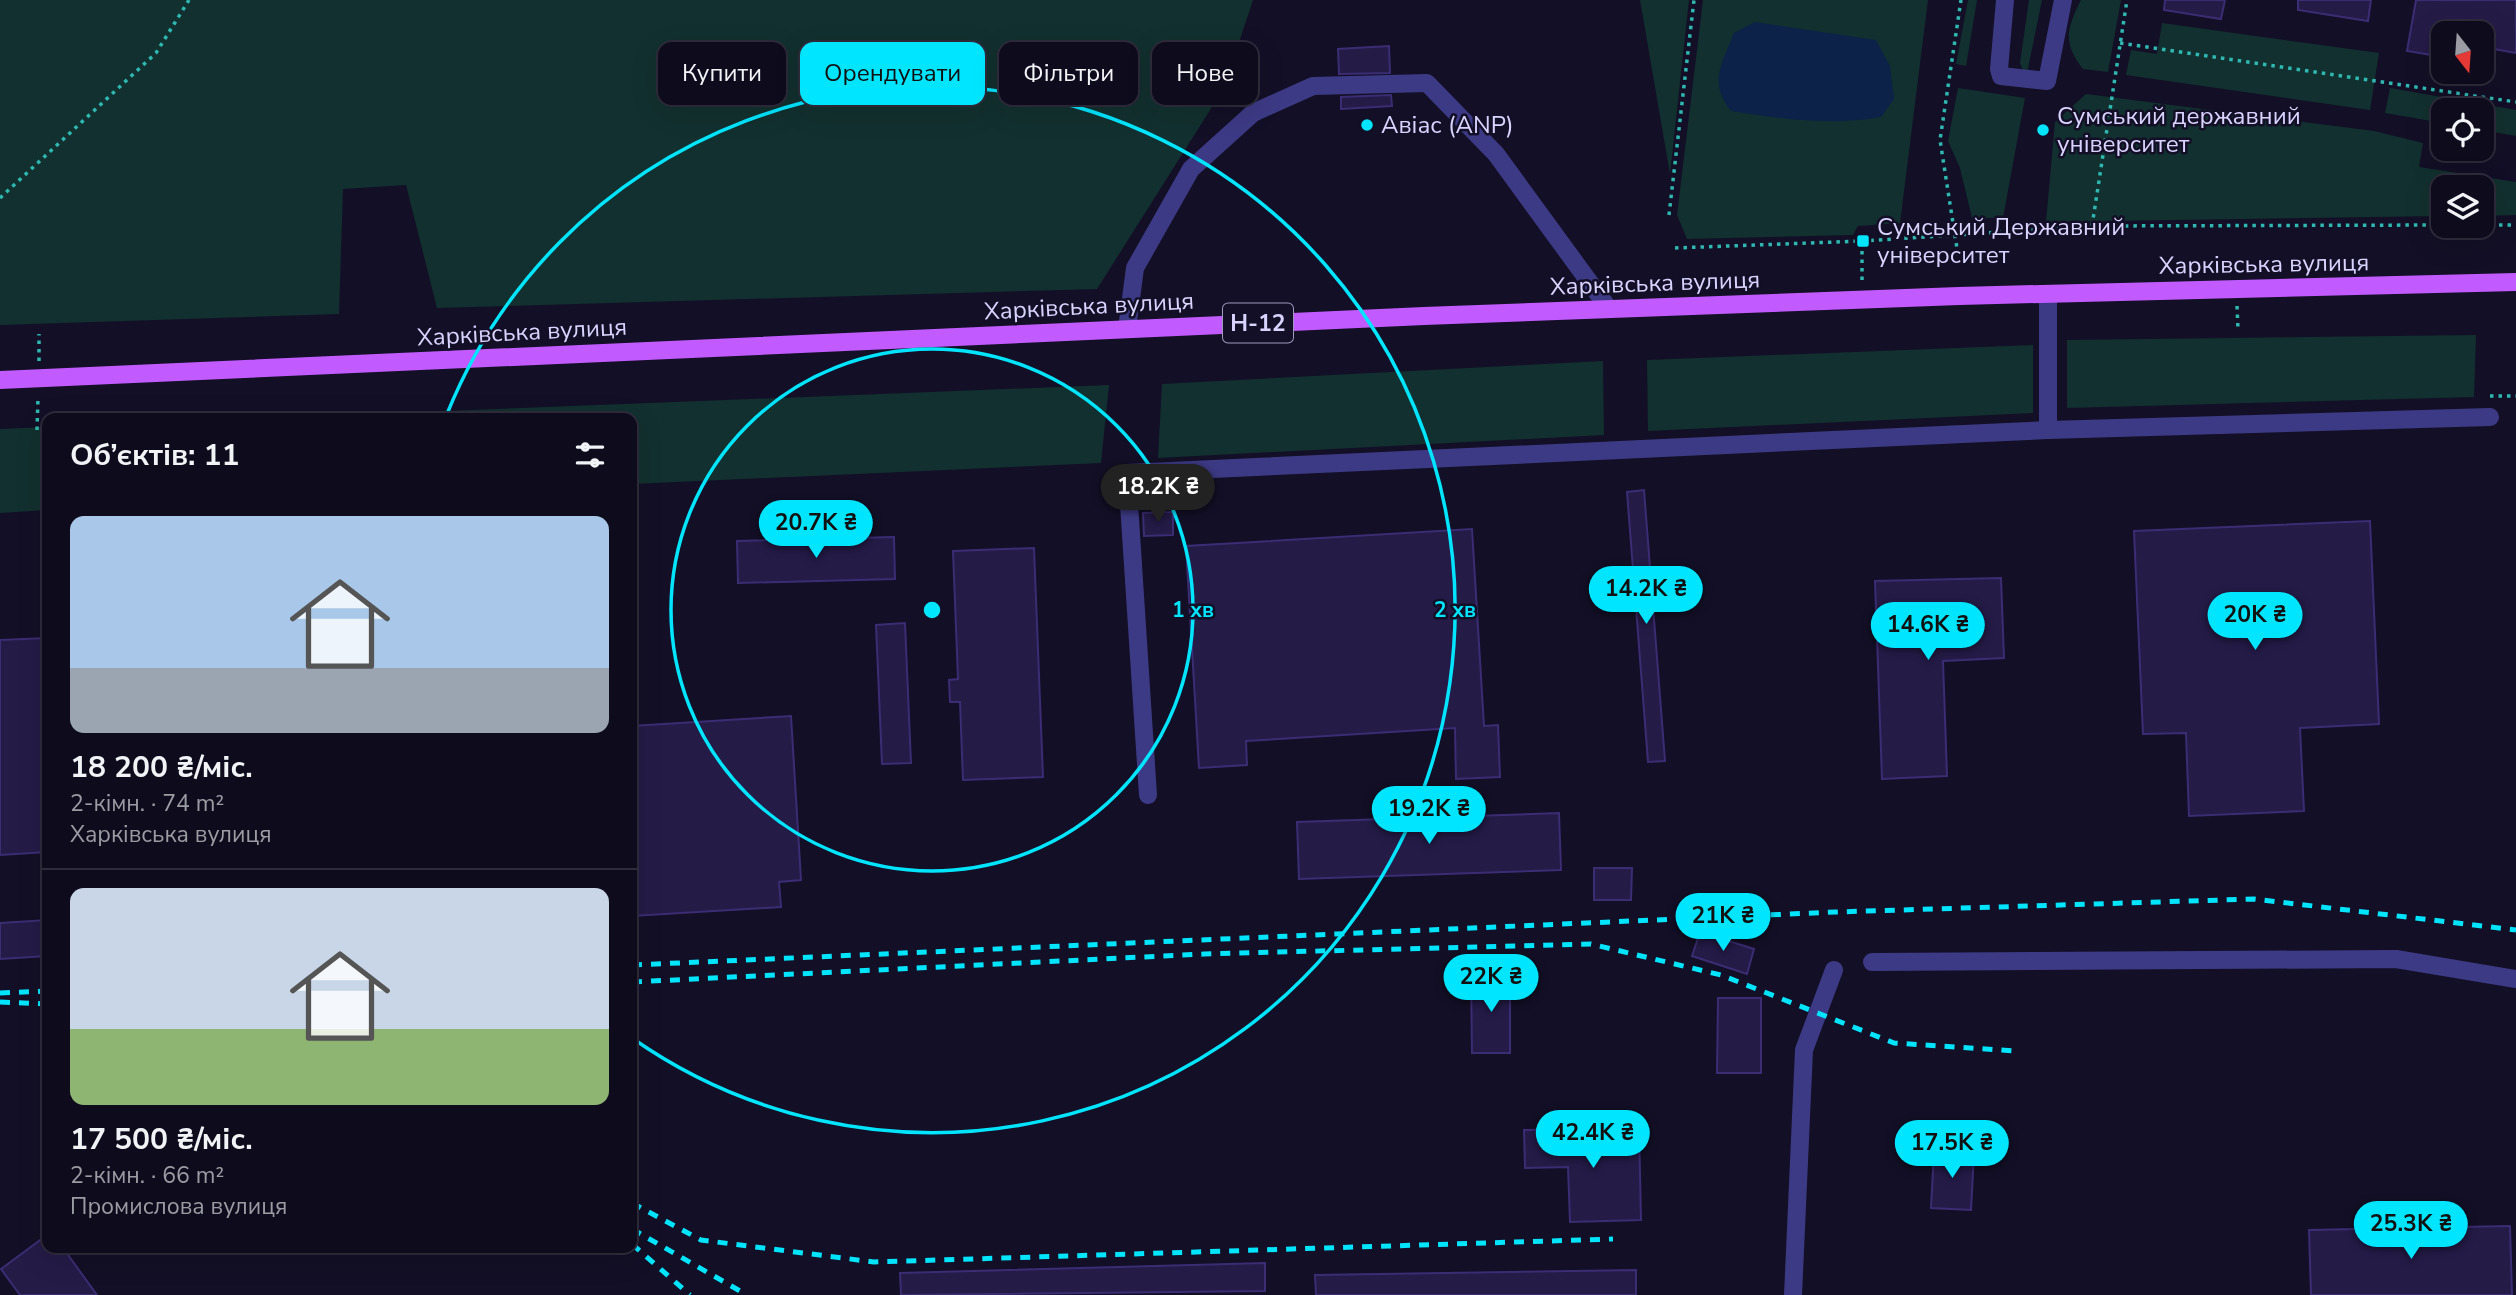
<!DOCTYPE html>
<html lang="uk">
<meta charset="utf-8">
<style>
body{margin:0;font-family:"Nunito Sans",sans-serif;background:#1c1929;color:#f1f3f6;height:100vh;display:flex;flex-direction:column;font-size:26px;white-space:nowrap}
*{box-sizing:border-box;margin:0}
p{font-size:23px;color:#9b9ba3}
.icon{flex:none;width:38px;height:38px;fill:none;stroke:currentColor;stroke-width:2;stroke-linecap:round;stroke-linejoin:round}
.map{position:relative;flex:1;overflow:hidden}
.details{position:absolute;left:42px;top:413px;width:595px;height:840px;display:flex;flex-direction:column;background:#0e0b1c;border-radius:14px;box-shadow:0 7px 28px #0002,0 0 0 2px #2e2b3b}
.details>*{flex:none}
.guide{position:absolute;left:658px;top:42px;width:665px;height:63px;display:flex;gap:14px}
.needle{width:46px;rotate:163deg}
.controls{position:absolute;left:2431px;top:21px;display:grid;gap:14px}
.controls a{display:grid;place-items:center;width:63px;height:63px;border-radius:14px;background:#0e0b1c;box-shadow:0 7px 28px #0002,0 0 0 2px #2e2b3b;font-size:35px}
.price{position:absolute;translate:-50% -60px;padding:0 16px;border-radius:24px;background:#00e5ff;color:#111;font-size:23px;line-height:46px;filter:drop-shadow(0 2px 4px #0008)}
.price::after{content:'';position:absolute;left:50%;top:42px;width:21px;height:16px;margin-left:-10px;background:inherit;clip-path:polygon(0 0,100% 0,50% 100%)}
.price.on{background:#222;color:#fff}
ul{padding:0;list-style:none}
li{display:grid;align-content:center;gap:14px;height:371px;padding:0 28px}
li+li{border-top:2px solid #2e2b3b}
li span{display:grid;place-items:center;height:217px;border-radius:14px;color:#555}
li>.icon{margin-inline-start:auto}
span .icon{width:126px;height:126px;fill:#fffc;stroke-width:1}
li b{font-size:30px}
h2{display:flex;justify-content:space-between;align-items:center;height:84px;padding:0 28px;font-size:30px}
.pill{padding:0 24px;border-radius:14px;background:#0e0b1c;box-shadow:0 7px 28px #0002,0 0 0 2px #2e2b3b;font-size:24px;line-height:63px}
.pill.on{background:#00e5ff;color:#111}
.map>svg:first-child{display:block}
.green{fill:#12302f}
.water{fill:#0c2248}
.building{fill:#241b47;stroke:#3b2d73;stroke-width:2}
.lines{fill:none;stroke-linecap:round;stroke-linejoin:round}
.path{stroke:#2fb8b0;stroke-width:3.5;stroke-dasharray:3.5 5;stroke-linecap:butt}
.minor{stroke:#3d3a85;stroke-width:18}
.major{stroke:#c25bff;stroke-width:18}
.rail{stroke:#00e5ff;stroke-width:5;stroke-dasharray:10 9;stroke-linecap:butt}
.ring{fill:none;stroke:#00e5ff;stroke-width:3.5}
.poi-dot{fill:#00e5ff;stroke:#130f26;stroke-width:2.5}
.labels{text-anchor:middle;stroke-width:5;stroke-linejoin:round;paint-order:stroke}
.shield{fill:#130f26;stroke:#9e99be;stroke-width:2}
.shield-label{font-size:23px;font-weight:bold;fill:#d9d4ff}
.poi-label{font-size:24px;fill:#d9d4ff;stroke:#130f26;text-anchor:start}
.street-label{font-size:24px;fill:#d9d4ff;stroke:#130f26}
.centre{fill:#00e5ff;stroke:#130f26;stroke-width:3.5}
.ring-label{font-size:21px;text-anchor:middle;font-weight:bold;fill:#00e5ff;stroke:#130f26;stroke-width:5;stroke-linejoin:round;paint-order:stroke}
</style>
<div class="map">
<svg width="2516" height="1295" viewBox="0 0 2516 1295">
<rect width="100%" height="100%" fill="#130f26"/>
<path class="green" d="M0 0H1253L1224 88 1097 289 437 308 406 185 343 189 339 314 0 325Z
M1640 0H1689L1670 174Z
M1703 0H1928L1900 223 1858 226 1853 235 1687 239 1677 215Z
M1968 0H1977L1966 66 1956 64Z
M2029 0H2042L2026 78 2020 63Z
M2081 0H2121L2108 72 2083 69C2062 43 2067 28 2081 0Z
M2162 23 2379 53 2370 110 2126 75 2131 50 2157 54Z
M1958 88 2025 98 2003 218H1972L1960 168 1948 141Z
M2390 88 2516 110V136L2482 130V110H2443V123L2385 113Z
M2086 94 2374 131 2423 143 2419 167 2516 182V215L2482 216V187H2443V216L2046 222 2055 122Z
M2476 335 2474 397 2067 408V340Z
M2033 345V413L1648 431 1647 360Z
M1603 361 1604 435 1158 458 1162 384Z
M1109 385 1101 463 632 484V418H269Z
M47 427V510L0 513V429Z"/>
<path class="water" d="M1755 22 1876 40 1890 66 1894 99 1881 117C1832 126 1780 119 1731 111 1708 82 1722 64 1734 33Z"/>
<path class="building" d="M2165 0H2225L2221 19 2164 10Z
M2298 0H2371L2368 21 2298 10Z
M2416 0H2516V53L2482 47V33H2443L2438 56 2407 51Z
M1389 46 1390 73 1339 74 1338 49Z
M1391 95 1392 106 1341 109V97Z
M1644 490 1665 761 1648 762 1627 492Z
M1173 512V535L1144 536 1143 513Z
M2370 521 2379 724 2300 728 2304 811 2189 816 2186 733 2143 734 2134 531Z
M1472 529 1484 726 1498 725 1500 777 1456 779 1455 728 1246 741 1247 765 1199 768 1186 546Z
M894 537 895 579 738 583 737 541Z
M1034 548 1043 777 963 780 960 702H950L949 680 958 679 953 551Z
M2001 578 2004 658 1943 661 1947 776 1882 779 1875 581Z
M905 623 911 763 882 764 876 625Z
M47 638V852L0 855V640Z
M791 716 801 880 779 882 781 907 632 916V726Z
M1559 813 1561 870 1299 879 1297 822Z
M1594 868H1632L1631 900H1594Z
M47 920V956L0 959V923Z
M1700 932 1754 949 1747 974 1692 956Z
M1471 975H1510V1053H1472Z
M1718 998H1761V1073H1717Z
M1639 1128 1641 1220 1570 1222 1568 1167 1525 1168 1524 1130Z
M1934 1151 1974 1153 1971 1210 1931 1208Z
M2510 1226 2512 1295H2311L2309 1230Z
M47 1235V1248H63L97 1295H20L1 1269Z
M1265 1263V1291L901 1295 900 1273Z
M1636 1270V1295H1316L1315 1275Z"/>
<g class="lines">
<path class="path" d="M2120 43 2516 102
M0 198 156 53 189 0
M1669 215 1694 0
M2482 225H2516
M2092 226 2127 0
M1675 248 1863 241 2092 226 2443 225
M1958 255 1940 140 1961 0
M1862 280V242
M2237 306 2238 329
M39 361V334
M2490 396H2516
M37 430 38 397"/>
<path class="minor" d="M2005 0 1999 69 2001 76 2047 81 2063 0
M2048 294V430L2490 417
M1127 329 1135 268 1191 169 1253 113 1313 86 1427 83 1496 154 1609 309
M1148 795 1127 473 2048 430
M1872 962 2396 959 2516 979
M1793 1295 1804 1050 1834 970"/>
<path class="major" d="M0 380 1424 316 1959 296 2516 282"/>
<path class="rail" d="M632 965 1836 912 2254 899 2516 930
M632 982 1204 954 1591 944 1721 975 1894 1043 2015 1051
M0 993 47 991
M0 1002 47 1004
M632 1203 701 1240 874 1262 1613 1239
M632 1229 747 1295
M632 1244 690 1295"/>
</g>
<g class="ring">
<circle cx="932" cy="610" r="261"/>
<path d="M447 414A523 523 0 1 1 632 1038"/>
</g>
<g class="poi-dot">
<circle cx="1367" cy="125" r="7"/>
<circle cx="2043" cy="130" r="7"/>
<rect x="1856" y="234" width="14" height="14" rx="3.5"/>
</g>
<g class="labels">
<rect class="shield" x="1223" y="303.5" width="70" height="39" rx="5"/>
<g class="shield-label">
<text x="1258" y="331">Н-12</text>
</g>
<g class="poi-label">
<text x="2057" y="124">Сумський державний<tspan x="2057" dy="28">університет</tspan></text>
<text x="1381" y="133">Авіас (ANP)</text>
<text x="1877" y="235">Сумський Державний<tspan x="1877" dy="28">університет</tspan></text>
</g>
<g class="street-label">
<text transform="translate(2264 264) rotate(-1)" y="8">Харківська вулиця</text>
<text transform="translate(1655 283) rotate(-2)" y="8">Харківська вулиця</text>
<text transform="translate(1089 306) rotate(-3)" y="8">Харківська вулиця</text>
<text transform="translate(522 332) rotate(-3)" y="8">Харківська вулиця</text>
</g>
</g>
<circle cx="932" cy="610" r="10" class="centre"/>
<g class="ring-label">
<text x="1193" y="617">1 хв</text>
<text x="1455" y="617">2 хв</text>
</g>
</svg>
<div class="controls">
<a><svg class="needle" viewBox="-14 -14 28 28"><path d="M0-13l5 13h-10z" fill="#e53935"/><path d="M0 13l5-13h-10z" fill="#9b9ba3"/></svg></a>
<a><svg class="icon" aria-label="locate" viewBox="0 0 24 24"><circle cx="12" cy="12" r="6"/><path d="M12 2v4M12 18v4M2 12h4M18 12h4"/></svg></a>
<a><svg class="icon" aria-label="layers" viewBox="0 0 24 24"><path d="M12 4l9 5-9 5-9-5zM3 14l9 5 9-5"/></svg></a>
</div>
<b class="price on" style="left:1158px;top:524px">18.2K ₴</b>
<b class="price" style="left:816px;top:560px">20.7K ₴</b>
<b class="price" style="left:1646px;top:626px">14.2K ₴</b>
<b class="price" style="left:2255px;top:652px">20K ₴</b>
<b class="price" style="left:1928px;top:662px">14.6K ₴</b>
<b class="price" style="left:1429px;top:846px">19.2K ₴</b>
<b class="price" style="left:1723px;top:953px">21K ₴</b>
<b class="price" style="left:1491px;top:1014px">22K ₴</b>
<b class="price" style="left:1593px;top:1170px">42.4K ₴</b>
<b class="price" style="left:1952px;top:1180px">17.5K ₴</b>
<b class="price" style="left:2411px;top:1261px">25.3K ₴</b>
<div class="guide">
<a class="pill">Купити</a>
<a class="pill on">Орендувати</a>
<a class="pill">Фільтри</a>
<a class="pill">Нове</a>
</div>
<section class="details">
<h2>Об’єктів: 11<svg class="icon" aria-label="filters" viewBox="0 0 24 24"><path d="M4 7h16M4 17h16"/><circle cx="9" cy="7" r="2"/><circle cx="15" cy="17" r="2"/></svg></h2>
<ul>
<li><span style="background:linear-gradient(#a9c7e8 70%,#9aa5b1 0)"><svg class="icon" aria-label="home" viewBox="0 0 24 24"><path d="M3 11l9-7 9 7M6 9v11h12V9"/></svg></span><div><b>18 200 ₴/міс.</b><p>2-кімн. · 74 m²</p><p>Харківська вулиця</p></div></li>
<li><span style="background:linear-gradient(#c9d6e8 65%,#8fb573 0)"><svg class="icon" aria-label="home" viewBox="0 0 24 24"><path d="M3 11l9-7 9 7M6 9v11h12V9"/></svg></span><div><b>17 500 ₴/міс.</b><p>2-кімн. · 66 m²</p><p>Промислова вулиця</p></div></li>
</ul>
</section>
</div>
